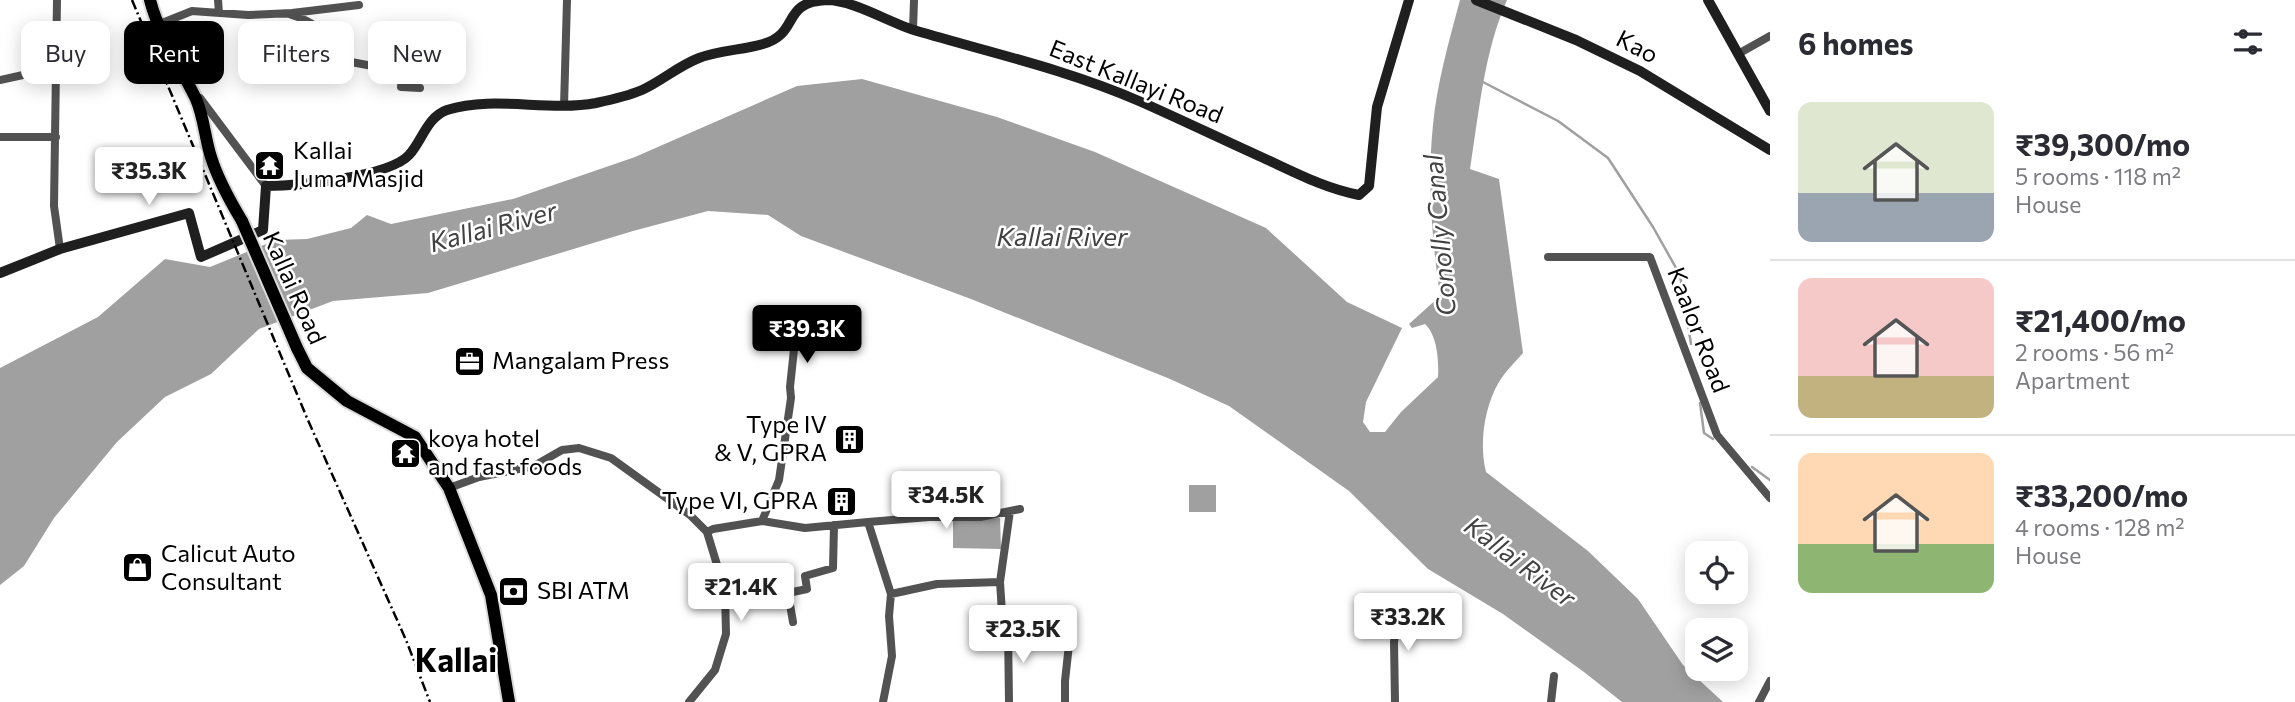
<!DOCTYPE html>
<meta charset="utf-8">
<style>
body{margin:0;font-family:Commissioner,sans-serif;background:#f7f7f7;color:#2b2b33;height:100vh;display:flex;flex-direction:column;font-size:26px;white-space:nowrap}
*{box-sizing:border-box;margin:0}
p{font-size:23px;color:#7c7c81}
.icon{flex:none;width:38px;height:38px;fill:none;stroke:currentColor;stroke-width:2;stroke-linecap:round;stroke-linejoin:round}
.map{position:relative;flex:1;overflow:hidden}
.sheet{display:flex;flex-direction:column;background:#fff;width:525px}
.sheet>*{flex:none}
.guide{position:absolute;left:21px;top:21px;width:665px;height:63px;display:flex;gap:14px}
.tools{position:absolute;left:1685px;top:541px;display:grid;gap:14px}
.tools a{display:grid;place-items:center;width:63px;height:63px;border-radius:14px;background:#fff;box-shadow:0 4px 18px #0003;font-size:35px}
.price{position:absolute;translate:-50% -60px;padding:0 16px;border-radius:7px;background:#fff;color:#222;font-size:23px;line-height:46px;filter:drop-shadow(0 2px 4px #0008)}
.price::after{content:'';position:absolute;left:50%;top:42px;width:21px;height:16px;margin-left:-10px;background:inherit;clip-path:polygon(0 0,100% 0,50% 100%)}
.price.on{background:#000;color:#fff}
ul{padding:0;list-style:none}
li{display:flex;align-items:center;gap:21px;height:175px;padding:0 28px}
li+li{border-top:2px solid #e1e1e2}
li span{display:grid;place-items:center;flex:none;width:196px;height:140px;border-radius:14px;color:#555}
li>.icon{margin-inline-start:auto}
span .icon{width:84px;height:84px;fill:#fffc;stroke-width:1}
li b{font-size:30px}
h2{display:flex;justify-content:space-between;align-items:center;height:84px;padding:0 28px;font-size:30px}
.pill{padding:0 24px;border-radius:14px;background:#fff;box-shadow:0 4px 18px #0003;font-size:24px;line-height:63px}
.pill.on{background:#000;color:#fff}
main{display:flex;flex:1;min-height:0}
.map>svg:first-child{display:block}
.water{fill:#a0a0a0}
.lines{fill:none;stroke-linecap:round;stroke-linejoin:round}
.stream{stroke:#a0a0a0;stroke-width:2.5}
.primary-casing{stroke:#dbdbdb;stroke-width:16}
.street{stroke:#525252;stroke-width:8}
.secondary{stroke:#1f1f1f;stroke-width:10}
.primary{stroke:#000;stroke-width:12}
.rail{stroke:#000;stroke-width:2.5;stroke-dasharray:10 3.5 2 3.5;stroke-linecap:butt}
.primary-bridge-casing{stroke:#dbdbdb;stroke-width:16;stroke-linecap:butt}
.primary-bridge{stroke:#000;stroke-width:12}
.labels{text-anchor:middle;stroke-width:5;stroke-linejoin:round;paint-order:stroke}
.street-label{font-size:24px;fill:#000;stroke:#fff}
.poi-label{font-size:24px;fill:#000;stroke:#fff;text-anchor:start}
.water-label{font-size:26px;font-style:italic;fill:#414141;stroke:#fff}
.district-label{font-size:32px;font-weight:bold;fill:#000;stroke:#fff}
</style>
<main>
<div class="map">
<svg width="1770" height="702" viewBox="0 0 1770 702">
<rect width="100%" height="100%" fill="#fff"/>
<path class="water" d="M1460 0H1507C1484 52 1479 113 1470 169L1499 179 1523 353C1515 362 1505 372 1499 382 1484 407 1479 445 1486 472L1588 551 1638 599 1683 665 1723 702H1622L1584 672 1503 614 1428 569 1349 491 1229 406 1170 379 971 299 801 236 768 215 708 211 633 231 428 293 333 301 259 329 211 374 165 397 117 442 54 518 24 566 0 585V368L98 317 165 259 210 267 276 240 307 239 351 228 367 215 391 224 513 199 635 157 797 86 862 79 997 117 1095 152 1266 228 1347 302 1402 328 1366 402 1363 422 1370 432H1385L1401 412 1438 377C1439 360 1437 335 1425 324L1412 328 1409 324 1440 296C1432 239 1427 183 1433 125 1437 83 1449 41 1460 0Z
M1189 485H1216V512H1189Z
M1000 518 1001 549 953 548V520Z"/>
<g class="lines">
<path class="stream" d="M1481 81 1558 121 1608 158 1653 227 1680 275 1691 344
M1700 403 1704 433 1713 439
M1752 467 1770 480"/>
<defs>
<path id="primary" d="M150 0C159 35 180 66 196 99 204 117 205 139 211 157 218 180 230 201 242 221
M297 348 307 368 347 401 415 437 449 488 491 595 509 702"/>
</defs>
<use href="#primary" class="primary-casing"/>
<path class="street" d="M57 0 54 206 60 249
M218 0 219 13
M289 14C321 24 321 30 335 59L394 70 402 76 401 87 420 88
M157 25 192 11 248 15 292 13 359 5
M913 30 914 0
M1738 54 1770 36
M0 80 32 73H57
M200 98 266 186
M564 106 567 0
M0 137H56
M1548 257H1650L1717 435 1770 498
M449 488 479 477 534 466 562 450 579 448 611 458 690 515 707 532 713 529 762 521 805 528 868 522 891 594 937 584 1000 582 1003 628 1066 619 1071 626 1065 681V702
M762 521 779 480 791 398 790 387 795 340
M868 522 929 517H980L1020 509
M1000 582 1010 511
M793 622 788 593 807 589 805 576 833 568 834 525
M1008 629 1009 702
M689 702 715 670 726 634 725 591 707 532
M883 702 892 656 889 616 891 594
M1395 702 1394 642 1397 618 1409 600
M1551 702 1554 676
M1759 702 1770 681"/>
<path class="secondary" d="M1476 0 1576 40 1640 71 1770 150
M1708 0 1770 111
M0 273 60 249 189 213 201 257 263 230 266 186C296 186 389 177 409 155 422 141 427 117 447 110 494 95 547 112 596 103 610 100 628 96 642 90 662 81 678 66 699 58 719 50 743 50 763 44 801 33 780 2 827 0 853 0 892 24 917 31 992 53 1068 70 1139 101 1180 119 1219 138 1259 156 1292 171 1323 188 1359 195L1369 186 1377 107 1409 0"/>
<use href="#primary" class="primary"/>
<path class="rail" d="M132 0 307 418 406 640 430 702"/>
<defs>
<path id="primary-bridge" d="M242 221 297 348"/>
</defs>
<use href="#primary-bridge" class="primary-bridge-casing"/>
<use href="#primary-bridge" class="primary-bridge"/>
</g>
<defs>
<symbol id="temple-square" viewBox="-11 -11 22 22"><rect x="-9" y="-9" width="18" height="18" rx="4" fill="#000" stroke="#fff"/><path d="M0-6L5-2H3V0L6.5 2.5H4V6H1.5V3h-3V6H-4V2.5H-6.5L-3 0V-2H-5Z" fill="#fff"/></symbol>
<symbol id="office-square" viewBox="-11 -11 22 22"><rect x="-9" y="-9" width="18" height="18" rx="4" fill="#000" stroke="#fff"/><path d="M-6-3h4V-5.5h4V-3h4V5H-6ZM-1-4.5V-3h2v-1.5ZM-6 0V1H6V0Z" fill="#fff"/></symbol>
<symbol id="building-square" viewBox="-11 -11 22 22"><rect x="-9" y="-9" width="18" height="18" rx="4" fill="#000" stroke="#fff"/><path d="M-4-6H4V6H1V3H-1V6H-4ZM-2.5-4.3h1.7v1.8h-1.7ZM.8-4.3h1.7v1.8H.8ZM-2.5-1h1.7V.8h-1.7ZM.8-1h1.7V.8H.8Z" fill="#fff"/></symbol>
<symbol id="shop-square" viewBox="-11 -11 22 22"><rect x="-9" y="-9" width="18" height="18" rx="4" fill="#000" stroke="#fff"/><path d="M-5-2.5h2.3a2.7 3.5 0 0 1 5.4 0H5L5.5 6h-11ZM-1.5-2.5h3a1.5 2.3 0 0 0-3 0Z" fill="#fff"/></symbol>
<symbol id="bank-square" viewBox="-11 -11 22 22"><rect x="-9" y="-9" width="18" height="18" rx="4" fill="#000" stroke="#fff"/><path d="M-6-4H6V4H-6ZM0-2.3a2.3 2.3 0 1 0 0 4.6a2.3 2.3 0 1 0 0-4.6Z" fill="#fff"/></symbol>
</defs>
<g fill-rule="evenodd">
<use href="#temple-square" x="252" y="148" width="35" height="35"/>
<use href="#office-square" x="452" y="344" width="35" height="35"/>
<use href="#building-square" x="832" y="422" width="35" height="35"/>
<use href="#temple-square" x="388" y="436" width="35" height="35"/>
<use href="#building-square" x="824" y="484" width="35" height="35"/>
<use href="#shop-square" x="120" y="550" width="35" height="35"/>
<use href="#bank-square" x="496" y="574" width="35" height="35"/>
</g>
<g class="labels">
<g class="street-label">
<text transform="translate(1637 47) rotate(27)" y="8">Kao</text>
<text transform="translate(1136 82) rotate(22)" y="8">East Kallayi Road</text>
<text transform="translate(294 288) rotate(66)" y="8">Kallai Road</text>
<text transform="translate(1698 330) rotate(69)" y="8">Kaalor Road</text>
</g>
<g class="poi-label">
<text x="293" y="159">Kallai<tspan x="293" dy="28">Juma Masjid</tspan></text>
<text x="492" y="369">Mangalam Press</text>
<text x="827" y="433" text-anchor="end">Type IV<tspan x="827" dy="28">&amp; V, GPRA</tspan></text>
<text x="428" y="447">koya hotel<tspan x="428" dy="28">and fast foods</tspan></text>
<text x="818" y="509" text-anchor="end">Type VI, GPRA</text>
<text x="161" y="562">Calicut Auto<tspan x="161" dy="28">Consultant</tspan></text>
<text x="537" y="599">SBI ATM</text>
</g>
<g class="water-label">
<text transform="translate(493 227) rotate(-15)" y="9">Kallai River</text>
<text transform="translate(1440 235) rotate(-95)" y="9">Conolly Canal</text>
<text x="1062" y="246">Kallai River</text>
<text transform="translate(1520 562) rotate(37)" y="9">Kallai River</text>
</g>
<g class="district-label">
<text x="456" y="672">Kallai</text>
</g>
</g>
</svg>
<div class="tools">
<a><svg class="icon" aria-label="locate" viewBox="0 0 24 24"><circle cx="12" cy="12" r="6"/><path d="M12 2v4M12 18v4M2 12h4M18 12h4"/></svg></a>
<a><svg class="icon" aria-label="layers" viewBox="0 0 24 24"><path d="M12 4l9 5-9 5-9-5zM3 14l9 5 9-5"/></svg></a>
</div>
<b class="price" style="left:149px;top:207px">₹35.3K</b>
<b class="price on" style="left:807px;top:365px">₹39.3K</b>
<b class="price" style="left:946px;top:531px">₹34.5K</b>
<b class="price" style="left:741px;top:623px">₹21.4K</b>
<b class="price" style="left:1408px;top:653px">₹33.2K</b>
<b class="price" style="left:1023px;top:665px">₹23.5K</b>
<div class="guide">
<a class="pill">Buy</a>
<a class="pill on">Rent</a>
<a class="pill">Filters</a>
<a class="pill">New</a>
</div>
</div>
<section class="sheet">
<h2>6 homes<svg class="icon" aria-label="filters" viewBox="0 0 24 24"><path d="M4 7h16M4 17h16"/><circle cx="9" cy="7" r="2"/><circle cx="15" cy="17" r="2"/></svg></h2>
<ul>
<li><span style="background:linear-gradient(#dfe7d0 65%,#9aa5b1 0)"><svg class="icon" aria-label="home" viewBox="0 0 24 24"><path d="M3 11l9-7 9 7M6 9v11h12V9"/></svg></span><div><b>₹39,300/mo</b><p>5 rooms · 118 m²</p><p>House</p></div></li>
<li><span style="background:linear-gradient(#f6c9c9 70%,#c2b280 0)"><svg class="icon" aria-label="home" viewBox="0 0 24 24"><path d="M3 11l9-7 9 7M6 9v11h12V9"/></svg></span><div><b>₹21,400/mo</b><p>2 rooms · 56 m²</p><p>Apartment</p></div></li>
<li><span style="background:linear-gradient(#ffd9b3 65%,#8fb573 0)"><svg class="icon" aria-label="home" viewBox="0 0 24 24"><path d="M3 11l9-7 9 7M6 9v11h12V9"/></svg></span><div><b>₹33,200/mo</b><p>4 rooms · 128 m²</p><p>House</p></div></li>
</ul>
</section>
</main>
